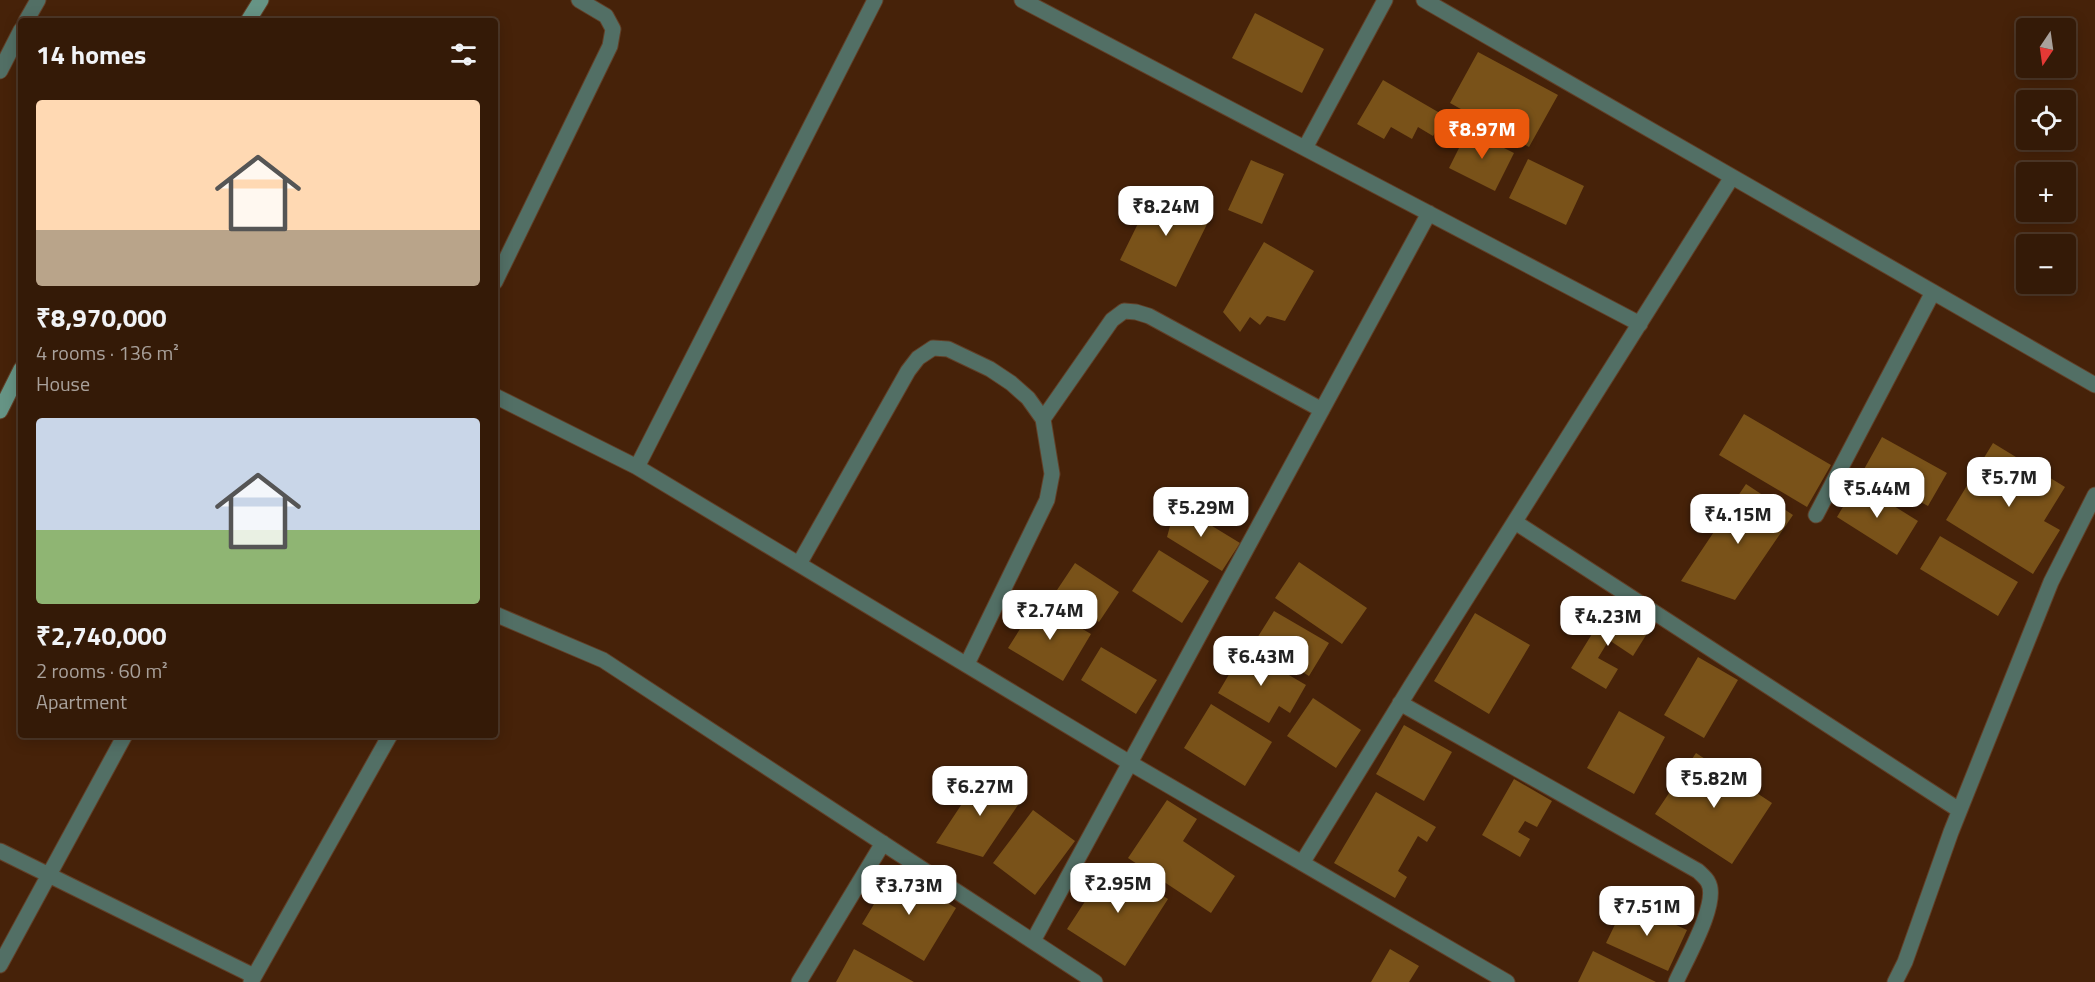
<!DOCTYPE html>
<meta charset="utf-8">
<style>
body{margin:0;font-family:"Titillium Web",sans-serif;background:#3f2715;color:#f1f3f6;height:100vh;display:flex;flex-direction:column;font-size:22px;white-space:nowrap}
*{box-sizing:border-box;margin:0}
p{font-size:20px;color:#a9a19b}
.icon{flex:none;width:33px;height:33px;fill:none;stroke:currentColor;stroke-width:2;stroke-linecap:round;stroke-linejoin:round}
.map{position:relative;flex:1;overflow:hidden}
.drawer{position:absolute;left:18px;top:18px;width:480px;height:720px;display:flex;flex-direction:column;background:#341a07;border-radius:6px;box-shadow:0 3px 15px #0003,0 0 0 2px #4e3828}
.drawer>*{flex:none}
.needle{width:39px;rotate:193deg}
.controls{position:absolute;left:2016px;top:18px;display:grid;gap:12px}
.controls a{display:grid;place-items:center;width:60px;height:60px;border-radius:6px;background:#341a07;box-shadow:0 3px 15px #0003,0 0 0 2px #4e3828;font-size:30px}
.price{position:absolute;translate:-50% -51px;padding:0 14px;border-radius:12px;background:#fff;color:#222;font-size:20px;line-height:39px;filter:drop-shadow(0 2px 3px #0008)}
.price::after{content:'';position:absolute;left:50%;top:36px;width:18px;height:14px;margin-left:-9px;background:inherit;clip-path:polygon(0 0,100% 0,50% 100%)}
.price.current{background:#ea580c;color:#fff}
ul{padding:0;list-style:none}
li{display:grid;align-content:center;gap:12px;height:318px;padding:0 18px}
li span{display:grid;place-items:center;height:186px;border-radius:6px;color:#555}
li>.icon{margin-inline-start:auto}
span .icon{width:108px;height:108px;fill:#fffc;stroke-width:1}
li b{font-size:26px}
h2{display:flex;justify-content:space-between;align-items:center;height:72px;padding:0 18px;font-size:26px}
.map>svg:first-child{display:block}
.building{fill:#795219}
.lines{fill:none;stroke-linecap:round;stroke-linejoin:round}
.street-casing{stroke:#623f27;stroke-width:17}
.secondary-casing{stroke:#623f27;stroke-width:17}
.street{stroke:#526f65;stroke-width:15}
.secondary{stroke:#669485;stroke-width:15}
</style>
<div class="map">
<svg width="2095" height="982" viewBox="0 0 2095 982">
<rect width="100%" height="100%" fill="#462209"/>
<path class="building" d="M1255 13 1324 49 1302 93 1232 58Z
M1478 52 1558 95 1529 147 1450 103Z
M1383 80 1445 116 1433 136 1418 127 1412 139 1391 127 1384 139 1357 124Z
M1468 130 1514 153 1495 191 1449 168Z
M1528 159 1584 186 1566 225 1509 198Z
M1251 160 1284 174 1262 224 1228 210Z
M1156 187 1212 214 1176 287 1120 260Z
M1264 242 1314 271 1285 321 1267 316 1260 325 1250 317 1240 332 1223 312Z
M1744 414 1831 465 1807 507 1719 455Z
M1882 437 1947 473 1928 506 1863 471Z
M1993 443 2065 487 2044 521 2060 530 2033 574 1946 520Z
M1857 483 1918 521 1897 555 1837 517Z
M1746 484 1793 515 1735 600 1681 581Z
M1176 504 1240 543 1222 571 1167 537Z
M1940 536 2018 582 1998 616 1920 569Z
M1159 550 1209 581 1182 623 1132 591Z
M1299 562 1367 608 1342 644 1275 598Z
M1075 563 1119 592 1099 622 1055 593Z
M1037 602 1091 634 1063 681 1008 648Z
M1608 608 1648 632 1633 656 1609 640 1598 658 1618 669 1606 689 1571 668Z
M1274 611 1329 643 1309 676 1254 643Z
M1475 613 1530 645 1489 714 1434 681Z
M1101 647 1157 680 1136 714 1081 680Z
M1244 649 1306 685 1290 713 1279 706 1269 723 1218 693Z
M1698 657 1738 680 1704 738 1664 715Z
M1313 698 1361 730 1336 768 1287 736Z
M1211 704 1272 742 1245 786 1184 748Z
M1619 711 1665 737 1634 794 1587 768Z
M1404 725 1452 752 1424 801 1376 774Z
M1696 753 1772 803 1732 864 1655 814Z
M983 772 1022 799 983 857 936 843Z
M1514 779 1552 801 1537 827 1525 821 1518 832 1530 839 1520 857 1482 835Z
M1376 792 1436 827 1427 842 1418 836 1398 871 1407 877 1395 898 1334 863Z
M1167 800 1197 819 1183 841 1235 876 1211 913 1128 858Z
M1033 810 1075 841 1035 895 993 863Z
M1110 863 1168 899 1125 966 1067 929Z
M894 871 956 908 924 961 862 924Z
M1626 902 1687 930 1668 971 1606 943Z
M854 949 914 982H836Z
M1390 949 1419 966 1409 982H1371Z
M1593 951 1656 982H1578Z"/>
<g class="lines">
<defs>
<path id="street" d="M1022 0 1640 324
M1424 0 2095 385
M26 21 38 0
M0 71 21 30
M1305 148 1385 0
M495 282 610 46 613 29 606 16 579 0
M495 396 637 467 1130 763 1507 982
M1043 419 1112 320 1124 311 1136 312 1149 316 1322 410
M637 467 875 0
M1816 515 1933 292
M1515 522 1959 810
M799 564 908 371 918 358 933 348 948 349 990 369 1011 383 1028 398 1043 419 1052 474 1047 500 967 664
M495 614 603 660 1095 982
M1400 703 1698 871C1701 874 1706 878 1708 882 1720 902 1685 961 1676 982
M0 851 254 976
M1302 863 1411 686 1732 177
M1033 941 1429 213
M0 965 125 735
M251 982 390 735
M799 982 883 843
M1895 982 1905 962 1951 832 2051 582 2095 495"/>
<path id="secondary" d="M248 21 261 0
M0 411 21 369"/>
</defs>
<use href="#street" class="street-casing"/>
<use href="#secondary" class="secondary-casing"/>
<use href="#street" class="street"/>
<use href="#secondary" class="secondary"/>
</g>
</svg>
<div class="controls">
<a><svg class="needle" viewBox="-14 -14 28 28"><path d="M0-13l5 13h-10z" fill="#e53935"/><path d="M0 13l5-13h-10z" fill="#a9a19b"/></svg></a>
<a><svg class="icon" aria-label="locate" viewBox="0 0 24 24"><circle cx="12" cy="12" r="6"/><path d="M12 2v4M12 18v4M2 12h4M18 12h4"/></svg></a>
<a>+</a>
<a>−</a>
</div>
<b class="price current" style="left:1482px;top:160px">₹8.97M</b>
<b class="price" style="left:1166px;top:237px">₹8.24M</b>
<b class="price" style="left:2009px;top:508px">₹5.7M</b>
<b class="price" style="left:1877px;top:519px">₹5.44M</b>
<b class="price" style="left:1201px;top:538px">₹5.29M</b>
<b class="price" style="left:1738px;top:545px">₹4.15M</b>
<b class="price" style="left:1050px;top:641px">₹2.74M</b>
<b class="price" style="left:1608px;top:647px">₹4.23M</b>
<b class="price" style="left:1261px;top:687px">₹6.43M</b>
<b class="price" style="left:1714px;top:809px">₹5.82M</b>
<b class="price" style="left:980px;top:817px">₹6.27M</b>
<b class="price" style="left:1118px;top:914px">₹2.95M</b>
<b class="price" style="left:909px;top:916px">₹3.73M</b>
<b class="price" style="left:1647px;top:937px">₹7.51M</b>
<section class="drawer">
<h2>14 homes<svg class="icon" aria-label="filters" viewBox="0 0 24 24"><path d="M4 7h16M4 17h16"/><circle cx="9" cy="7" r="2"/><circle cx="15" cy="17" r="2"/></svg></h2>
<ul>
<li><span style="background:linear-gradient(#ffd9b3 70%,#b9a48a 0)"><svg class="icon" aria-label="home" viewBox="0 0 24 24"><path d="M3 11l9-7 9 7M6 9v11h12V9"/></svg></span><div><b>₹8,970,000</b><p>4 rooms · 136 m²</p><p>House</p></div></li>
<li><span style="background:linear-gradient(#c9d6e8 60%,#8fb573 0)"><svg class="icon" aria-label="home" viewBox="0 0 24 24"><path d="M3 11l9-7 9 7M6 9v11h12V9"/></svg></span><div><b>₹2,740,000</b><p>2 rooms · 60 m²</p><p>Apartment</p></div></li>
</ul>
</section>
</div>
